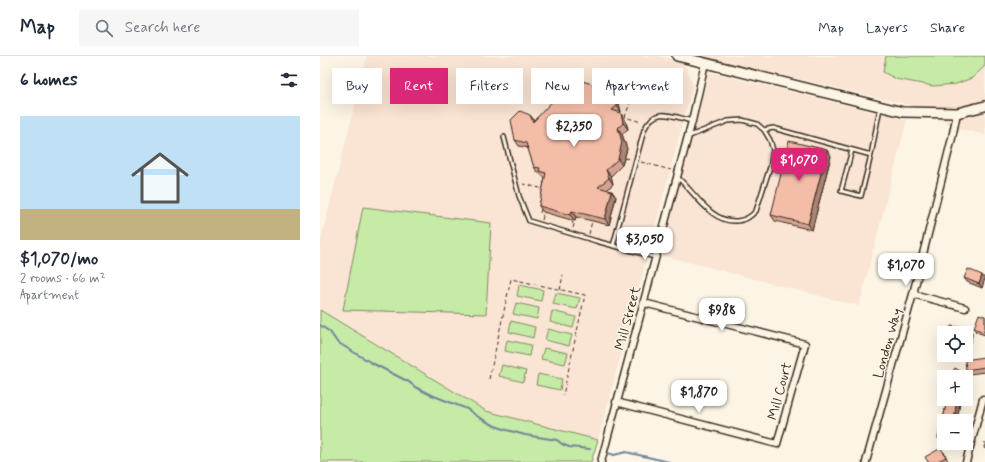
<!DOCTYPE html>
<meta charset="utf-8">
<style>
body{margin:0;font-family:Mynerve,sans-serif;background:#f6f6f7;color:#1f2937;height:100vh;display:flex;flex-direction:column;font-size:15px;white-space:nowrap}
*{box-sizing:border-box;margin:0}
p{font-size:13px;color:#747a83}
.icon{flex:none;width:22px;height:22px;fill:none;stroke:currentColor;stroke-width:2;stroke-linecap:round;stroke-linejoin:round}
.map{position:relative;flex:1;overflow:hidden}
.side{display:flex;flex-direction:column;background:#fff;width:320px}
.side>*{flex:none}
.banner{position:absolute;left:12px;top:12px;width:380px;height:36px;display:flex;gap:8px}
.tools{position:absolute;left:617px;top:270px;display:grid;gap:8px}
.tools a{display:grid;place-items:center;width:36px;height:36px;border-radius:0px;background:#fff;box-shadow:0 4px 16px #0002;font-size:20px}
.price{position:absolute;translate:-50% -34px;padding:0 9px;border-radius:8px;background:#fff;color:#222;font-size:13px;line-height:26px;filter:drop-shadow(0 1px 2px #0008)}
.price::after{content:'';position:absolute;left:50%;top:24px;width:12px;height:9px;margin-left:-6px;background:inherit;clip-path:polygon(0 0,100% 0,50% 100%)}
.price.selected{background:#db2777;color:#fff}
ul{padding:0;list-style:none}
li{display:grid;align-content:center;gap:8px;height:212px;padding:0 20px}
li span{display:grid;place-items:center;height:124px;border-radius:0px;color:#555}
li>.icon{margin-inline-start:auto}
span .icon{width:72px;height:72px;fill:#fffc;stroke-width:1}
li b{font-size:17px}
h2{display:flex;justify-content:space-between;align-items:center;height:48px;padding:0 20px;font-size:17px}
.pill{padding:0 14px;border-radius:0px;background:#fff;box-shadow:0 4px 16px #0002;font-size:14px;line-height:36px}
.pill.selected{background:#db2777;color:#fff}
header{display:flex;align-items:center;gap:24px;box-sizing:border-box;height:56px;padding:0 20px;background:#fff;border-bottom:1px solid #e0e1e3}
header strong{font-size:19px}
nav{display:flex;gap:22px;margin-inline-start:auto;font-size:14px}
.search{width:280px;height:36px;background:#f6f6f7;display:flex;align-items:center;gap:10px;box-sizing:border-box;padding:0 14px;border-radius:0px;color:#747a83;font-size:15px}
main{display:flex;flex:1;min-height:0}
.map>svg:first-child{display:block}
.built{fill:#fae4d3}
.green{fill:#c5eba6;stroke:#808a62}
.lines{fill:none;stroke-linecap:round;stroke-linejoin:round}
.stream{stroke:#6f869b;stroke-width:2}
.lane-casing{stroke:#3b2a1e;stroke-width:6}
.street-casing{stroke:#3b2a1e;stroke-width:9}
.secondary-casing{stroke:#3b2a1e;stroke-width:12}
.path{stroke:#3b2a1e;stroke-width:1;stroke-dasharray:4 3;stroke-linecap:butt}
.lane{stroke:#fcf5e5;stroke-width:3}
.street{stroke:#fcf5e5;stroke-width:6}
.secondary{stroke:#fcf5e5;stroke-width:9}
.wall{fill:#d2a390;stroke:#3b2a1e}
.shaded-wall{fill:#ab8476;stroke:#3b2a1e}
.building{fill:#f4bda8;stroke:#3b2a1e}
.labels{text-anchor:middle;stroke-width:3;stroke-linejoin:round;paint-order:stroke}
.street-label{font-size:14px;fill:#3b2a1e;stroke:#fcf5e5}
</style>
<header>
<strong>Map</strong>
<div class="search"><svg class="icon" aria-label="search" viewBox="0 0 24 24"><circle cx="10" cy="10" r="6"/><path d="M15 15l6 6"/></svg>Search here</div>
<nav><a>Map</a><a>Layers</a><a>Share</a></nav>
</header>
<main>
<section class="side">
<h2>6 homes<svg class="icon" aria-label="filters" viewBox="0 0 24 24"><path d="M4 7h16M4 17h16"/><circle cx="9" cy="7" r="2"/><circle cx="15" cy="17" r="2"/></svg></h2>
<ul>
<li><span style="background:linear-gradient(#bfe0f5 75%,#c2b280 0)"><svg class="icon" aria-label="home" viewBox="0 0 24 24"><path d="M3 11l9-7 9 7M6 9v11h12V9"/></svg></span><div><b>$1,070/mo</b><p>2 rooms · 66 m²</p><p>Apartment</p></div></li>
</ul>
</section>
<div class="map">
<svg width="665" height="406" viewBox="0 0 665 406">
<rect width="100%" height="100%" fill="#fcf5e5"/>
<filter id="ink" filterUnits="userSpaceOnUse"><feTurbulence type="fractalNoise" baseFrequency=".025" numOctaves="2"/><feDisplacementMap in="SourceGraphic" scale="8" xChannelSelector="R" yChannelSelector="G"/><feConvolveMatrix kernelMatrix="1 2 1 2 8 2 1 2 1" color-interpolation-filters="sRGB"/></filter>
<g filter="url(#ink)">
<path class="built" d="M47 0H338L361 6 367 13 373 29 278 384 166 355 0 254V188Z
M381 0H665V79L640 73 589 49Z
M389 16 587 64 539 250 341 199Z"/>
<path class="green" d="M566 0H665V10L652 22 636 28 613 30 576 23 563 16Z
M43 151 171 167 166 258 23 254Z
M199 229 223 234 221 245 197 240Z
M236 237 260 242 257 253 233 248Z
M196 247 219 252 217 263 193 258Z
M0 254 166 355 278 384 271 406H0Z
M232 255 256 261 253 272 230 266Z
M191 265 215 271 213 282 189 276Z
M228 273 252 279 249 290 225 284Z
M187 284 211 289 209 300 185 295Z
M224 292 248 297 245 308 221 303Z
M182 309 206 315 203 326 179 320Z
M218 318 242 323 240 334 216 329Z"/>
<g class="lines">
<path class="stream" d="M0 269 10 276 17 286 50 306 89 326 95 331 109 338 147 353 160 362 175 370 187 374 205 379 237 384 242 388 249 391 270 393
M288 397 294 399 306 396 349 406"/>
<defs>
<path id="lane" d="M444 74 453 72 551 99 560 52
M184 81 199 140 209 165 276 185 335 201
M532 94 521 135 541 140 551 99
M357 121C375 136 390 167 417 165 426 164 430 161 436 155L451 108 453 94 450 84 444 74 437 68 422 64 408 65 367 81
M293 190 324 74C335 50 351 60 372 65"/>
<path id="street" d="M593 238 645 252
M296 346 457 388 485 288 324 247
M281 406 372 65 385 7
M546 406 593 238 632 82 637 57
M646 406 663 343"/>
<path id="secondary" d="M357 0 583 56 637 57 665 50"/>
</defs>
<use href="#lane" class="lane-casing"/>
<use href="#street" class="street-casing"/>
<use href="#secondary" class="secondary-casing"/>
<path class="path" d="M256 31 259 22
M313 38 305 61 321 66
M304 102 311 103
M321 106 351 114
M223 126 224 129
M203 128 224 133
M221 153 220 157 223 160
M222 164 224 157
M252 164 253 169
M253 172 256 161
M269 178 272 165
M240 234 243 219
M169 323 191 223 265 239 243 339"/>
<use href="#lane" class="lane"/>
<use href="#street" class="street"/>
<use href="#secondary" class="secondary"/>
</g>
<path class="wall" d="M293 34 297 40 301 56 300 57 305 63 308 73 302 78 307 93 302 109 291 120 293 128 287 134 296 141 289 169 256 161 255 165 223 156 219 150 225 122 223 121 221 118 218 117 214 111 208 92 199 90 195 84 214 64 246 39 251 37Z
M511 100 492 174 455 165 451 159Z
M662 219V232L647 226 644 222Z
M665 260V279L656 276 654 272Z
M650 273 652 277 651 287 646 286V277Z
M664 301 665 303V316L649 318 646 314Z
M627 343H637L640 346 637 365H624V387L621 386 618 382 623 364Z
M624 396 628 405 627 406H608Z"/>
<path class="shaded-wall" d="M293 34 297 40 301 56 297 50Z
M301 57 305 63 308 73 303 67Z
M210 59 215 65 213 66Z
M298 72 302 78 307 93 302 109 298 103Z
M507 94 511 100 492 174 488 168Z
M286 114 291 120 293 128 289 122Z
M292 135 296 141 289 169 285 163Z
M252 155 256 161 255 165 250 159Z
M662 219 665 223 662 232 659 228Z
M650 273 652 277 651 287 648 283Z
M643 317 646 321V322V321H641Z
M637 343 640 346 637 365H634Z"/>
<path class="building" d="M262 25 293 34 297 50 292 54 301 57 303 67 298 72 302 86 298 103 286 114 289 122 278 131 292 135 285 163 252 155 250 159 219 150 226 117 219 115 220 112 214 111 206 87 195 84 191 64 200 55 210 59 213 66 240 37 246 39 247 36 251 37Z
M469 85 507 94 488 168 451 159Z
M648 213 662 219 659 228 644 222Z
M659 258 665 260V272L663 276 654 272Z
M631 270 650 273 648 283H646V277H630Z
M664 301 665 311 646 314 645 304Z
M635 312 643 317 641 321H630Z
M627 343H637L634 365H624V383L618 382 623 364Z
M665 386V393L664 392Z
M621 392 626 401 616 406H608L605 401Z"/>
</g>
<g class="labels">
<g class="street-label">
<text transform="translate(307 262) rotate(-75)" y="5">Mill Street</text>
<text transform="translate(567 287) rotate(-74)" y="5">London Way</text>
<text transform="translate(459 335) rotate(-75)" y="5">Mill Court</text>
</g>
</g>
</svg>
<div class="tools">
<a><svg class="icon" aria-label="locate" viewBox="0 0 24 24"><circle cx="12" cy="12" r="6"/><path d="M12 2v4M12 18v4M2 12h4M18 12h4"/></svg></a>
<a>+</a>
<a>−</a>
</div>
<b class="price" style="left:254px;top:92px">$2,350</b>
<b class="price selected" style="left:479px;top:126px">$1,070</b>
<b class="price" style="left:325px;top:205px">$3,050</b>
<b class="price" style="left:586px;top:231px">$1,070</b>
<b class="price" style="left:402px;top:276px">$988</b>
<b class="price" style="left:379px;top:358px">$1,870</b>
<div class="banner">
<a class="pill">Buy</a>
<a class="pill selected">Rent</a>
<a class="pill">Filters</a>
<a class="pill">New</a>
<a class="pill">Apartment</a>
</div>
</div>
</main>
